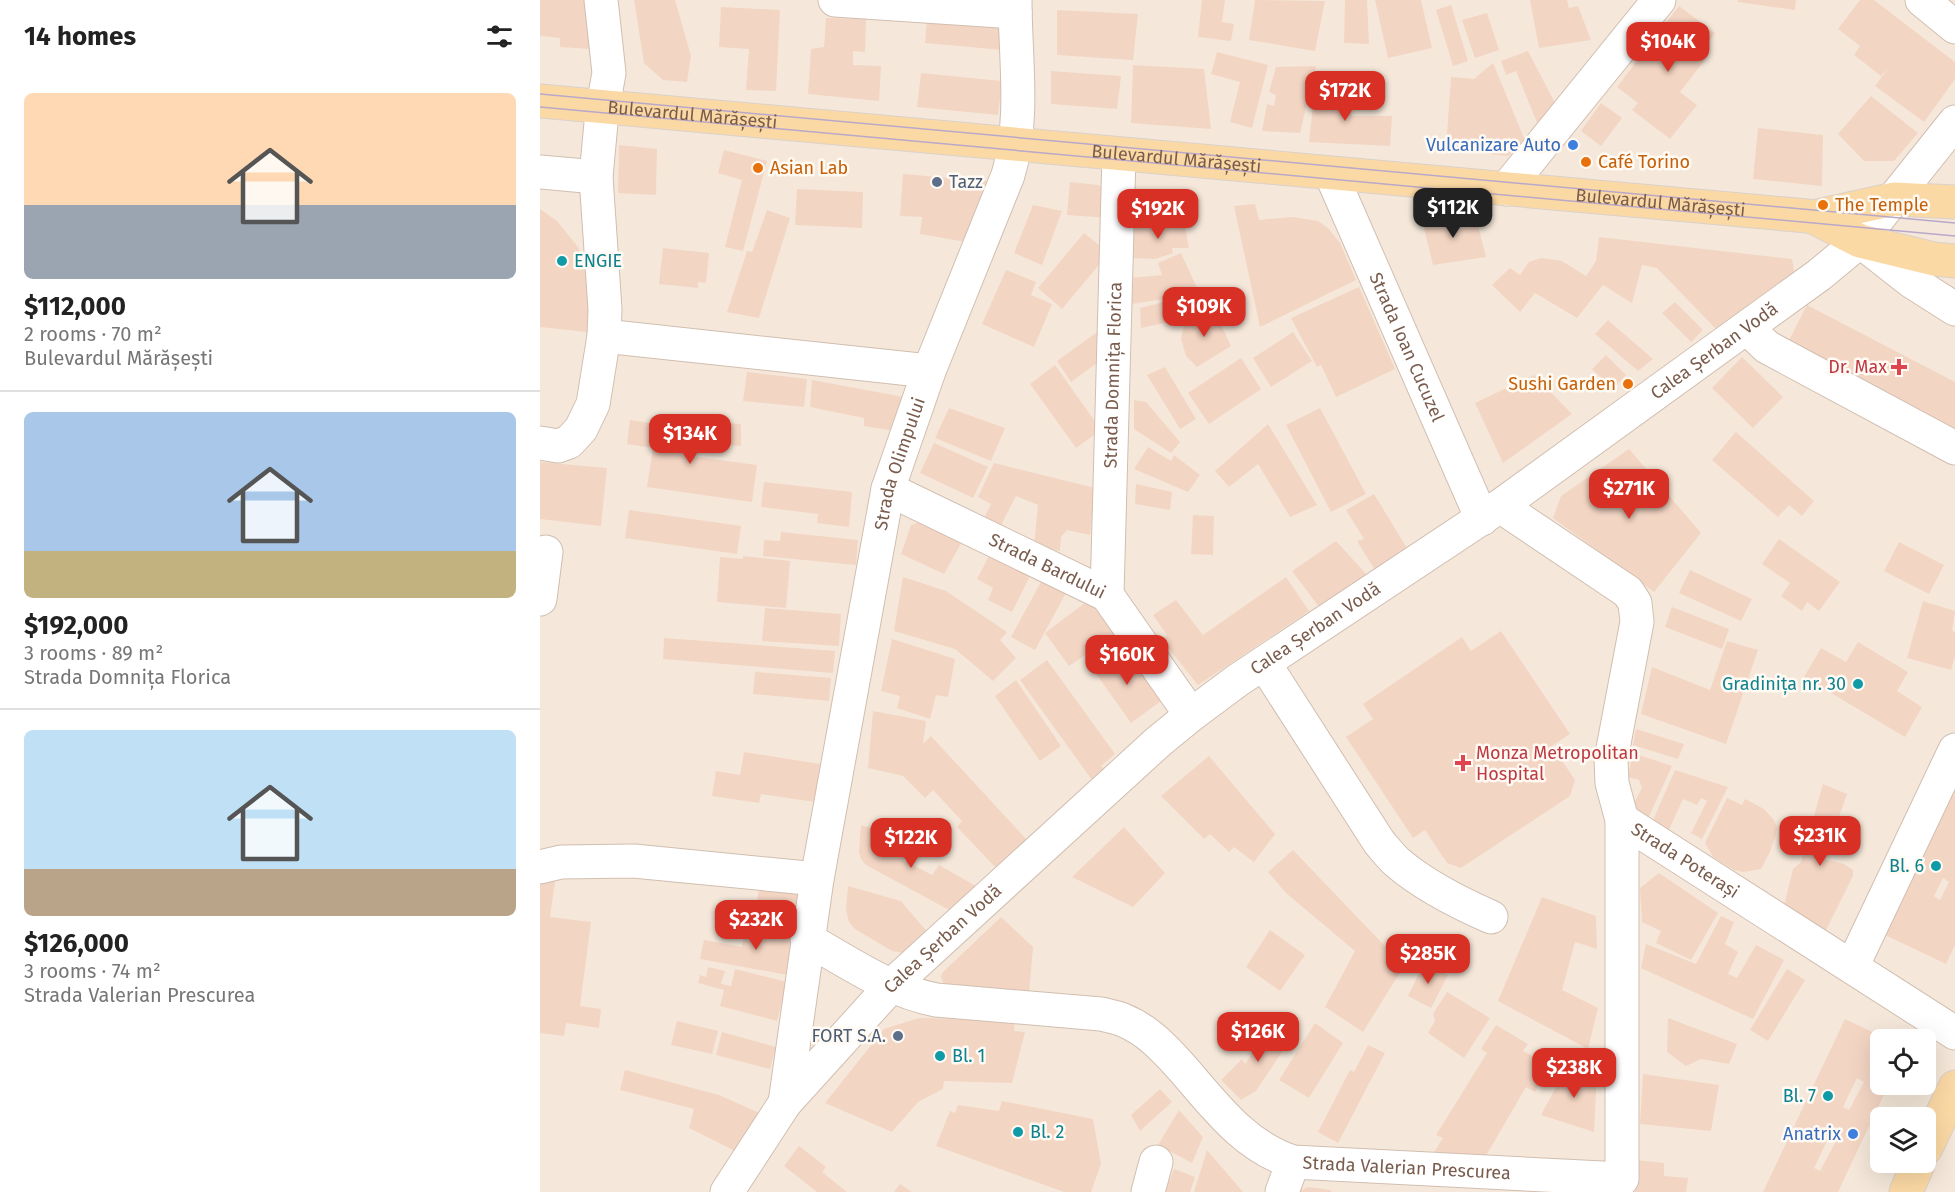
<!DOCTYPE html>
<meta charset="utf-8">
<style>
body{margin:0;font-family:"Fira Sans",sans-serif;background:#f2f2f2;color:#222;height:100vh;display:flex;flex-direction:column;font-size:22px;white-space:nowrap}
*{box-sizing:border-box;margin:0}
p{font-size:20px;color:#767676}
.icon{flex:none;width:33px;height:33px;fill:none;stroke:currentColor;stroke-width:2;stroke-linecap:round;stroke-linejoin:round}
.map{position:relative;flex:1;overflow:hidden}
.side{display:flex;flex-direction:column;background:#fff;width:540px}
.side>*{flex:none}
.buttons{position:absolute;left:1330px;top:1029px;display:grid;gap:12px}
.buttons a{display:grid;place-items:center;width:66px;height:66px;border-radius:9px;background:#fff;box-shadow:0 6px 24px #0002;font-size:30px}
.price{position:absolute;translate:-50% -51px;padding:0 14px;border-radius:12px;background:#d93025;color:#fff;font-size:20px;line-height:39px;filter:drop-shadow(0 2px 3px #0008)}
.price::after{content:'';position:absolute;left:50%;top:36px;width:18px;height:14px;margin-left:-9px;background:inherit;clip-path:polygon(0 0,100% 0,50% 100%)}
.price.on{background:#222;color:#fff}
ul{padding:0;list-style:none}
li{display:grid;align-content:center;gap:12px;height:318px;padding:0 24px}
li+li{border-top:2px solid #e0e0e0}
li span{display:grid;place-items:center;height:186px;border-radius:9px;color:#555}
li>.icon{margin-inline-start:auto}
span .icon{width:108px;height:108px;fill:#fffc;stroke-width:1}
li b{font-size:26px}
h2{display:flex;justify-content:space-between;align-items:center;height:72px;padding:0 24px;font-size:26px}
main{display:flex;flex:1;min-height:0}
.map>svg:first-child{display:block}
.residential{fill:#f5e8da;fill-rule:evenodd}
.building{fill:#f3d5c3;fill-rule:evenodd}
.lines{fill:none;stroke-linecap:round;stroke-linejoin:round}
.minor-casing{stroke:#d1beb0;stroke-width:35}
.major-casing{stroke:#dad1cd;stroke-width:35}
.minor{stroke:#fff;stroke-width:33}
.major{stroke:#fbd9a5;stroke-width:33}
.tram{stroke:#b9a8c9;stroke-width:1.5}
.shop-dot{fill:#3f7fe0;stroke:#fffaf3;stroke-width:2}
.food-dot{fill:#e8710a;stroke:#fffaf3;stroke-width:2}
.service-dot{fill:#5c6f8a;stroke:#fffaf3;stroke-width:2}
.culture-dot{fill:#0f9aa8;stroke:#fffaf3;stroke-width:2}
.health-dot{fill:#e0444e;stroke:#fffaf3;stroke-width:2}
.labels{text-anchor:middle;stroke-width:5;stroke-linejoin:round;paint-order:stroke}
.street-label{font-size:18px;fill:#7a5c4d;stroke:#fffaf3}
.shop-label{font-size:18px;fill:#366cbe;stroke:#fffaf3;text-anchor:end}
.food-label{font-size:18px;fill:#c56008;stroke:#fffaf3;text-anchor:start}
.service-label{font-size:18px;fill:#4e5e75;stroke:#fffaf3;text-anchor:start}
.culture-label{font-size:18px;fill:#0d838f;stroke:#fffaf3;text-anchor:start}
.health-label{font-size:18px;fill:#be3a42;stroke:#fffaf3;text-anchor:end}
</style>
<main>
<section class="side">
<h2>14 homes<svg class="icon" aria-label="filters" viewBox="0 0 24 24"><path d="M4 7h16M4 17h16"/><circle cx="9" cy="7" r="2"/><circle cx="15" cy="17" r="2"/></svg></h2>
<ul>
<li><span style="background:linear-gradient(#ffd9b3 60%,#9aa5b1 0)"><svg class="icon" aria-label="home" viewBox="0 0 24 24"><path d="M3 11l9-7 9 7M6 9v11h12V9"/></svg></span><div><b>$112,000</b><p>2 rooms · 70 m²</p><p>Bulevardul Mărășești</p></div></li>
<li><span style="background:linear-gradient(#a9c7e8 75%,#c2b280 0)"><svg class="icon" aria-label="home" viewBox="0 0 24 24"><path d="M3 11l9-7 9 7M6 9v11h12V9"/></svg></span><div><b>$192,000</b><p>3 rooms · 89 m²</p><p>Strada Domnița Florica</p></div></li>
<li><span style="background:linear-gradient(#bfe0f5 75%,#b9a48a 0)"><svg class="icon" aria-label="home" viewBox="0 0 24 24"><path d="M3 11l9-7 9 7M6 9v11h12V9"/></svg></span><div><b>$126,000</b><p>3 rooms · 74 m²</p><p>Strada Valerian Prescurea</p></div></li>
</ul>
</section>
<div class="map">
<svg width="1415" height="1192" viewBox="0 0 1415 1192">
<rect width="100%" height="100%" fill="#fdf6ec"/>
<path class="residential" d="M0 0H1415V1192H0ZM1341 1040H1386V1084H1341ZM1341 1118H1386V1162H1341Z"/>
<path class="building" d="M0 0H50L49 49 20 47V38L0 36Z
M94 0H135L151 56 147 82 123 80 104 63Z
M662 0H685L682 22 694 24 691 41 658 37Z
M715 0 785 1 775 51 709 40Z
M805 0H827L829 44 804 43Z
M835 0H881L892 48 848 58Z
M990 0H1027L1029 8 1038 6 1051 40 999 48Z
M1198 0H1256L1255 10 1198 2Z
M1320 0H1334L1415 62V79L1384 122 1335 86 1349 67 1341 76 1314 55 1320 46 1298 29Z
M911 5 928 61 913 66 896 10Z
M1139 6 1175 33 1161 52 1168 56 1140 92 1157 105 1130 139 1092 110 1098 103 1077 87Z
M181 7 240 10 236 91 206 90 209 49 179 47Z
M517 10 598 14 593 60 517 55Z
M947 13 959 50 935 58 922 20Z
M286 18 326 19 325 52 313 51V65L341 66 339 101 268 94 271 49 284 47Z
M387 19 466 26 463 50 385 43Z
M988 51 1016 105 998 125 976 71 966 75 961 61Z
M677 52 728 65 712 128 690 122 700 82 671 74Z
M953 63 984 138 977 149 968 156 906 149 911 77 934 79Z
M593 65 664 69 671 129 591 123Z
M776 66 760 133 722 131 727 104 734 106 736 95 729 92 736 67Z
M511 71 581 76 577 109 511 104Z
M381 73 462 81 458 115 377 107Z
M775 87 800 88 812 116H852L850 146 769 142Z
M1331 96 1378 133 1354 161H1324L1298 134Z
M1061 103 1082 118 1061 146 1041 131Z
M1218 128 1283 135 1282 186 1213 179Z
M79 145 117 149 116 195 78 193Z
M184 150 227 161 203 251 185 247 202 180 178 173Z
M363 174 446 181 452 197 432 243 380 234 382 217 360 216Z
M530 182 558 185 565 189 569 218 527 215Z
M257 189 323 192 322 228 255 225Z
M715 204 719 220 753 217 778 221 788 228 800 243 816 280 720 327 694 206Z
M493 205 522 211 502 265 474 253Z
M0 209 17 221 38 247 49 274 50 295 47 332 0 327Z
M227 210 250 218 219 318 187 312 207 251 212 252Z
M881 216 936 218 946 257 893 265Z
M596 221 645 227 649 248H632L633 253 615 259 592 258Z
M544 233 569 253 522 309 498 288Z
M1059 237 1252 259 1255 275 1176 329 1117 268 1102 265 1092 303 1063 285 1037 318 995 293 980 312 952 285 970 268 980 275 989 262 1001 258 1022 261 1046 276 1056 261Z
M123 248 169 253 166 283 158 282V288L119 284Z
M641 253 657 288 618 300 591 304V278L622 275 618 263Z
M466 270 496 282 491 295 512 304 494 347 442 324Z
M819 287 855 369 796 397 781 365 777 367 751 318Z
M661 293 663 304 656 306 658 310 646 314 647 318 601 328 600 308Z
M1135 302 1163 330 1151 342 1122 313Z
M672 305 691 346 657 367 646 356 641 339 644 324 665 318 662 310Z
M1267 305 1415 382V435L1246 346Z
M1068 320 1113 359 1098 371 1055 334Z
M560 330 561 360 531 382 517 361Z
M753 332 772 361 731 387 713 358Z
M1066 355 1086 375 1073 389 1052 369Z
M1202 357 1243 397 1213 428 1172 388Z
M701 358 721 389 669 424 648 393Z
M515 365 561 430 536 448 490 384Z
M625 367 656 419 640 429 607 375Z
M207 372 267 379 264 407 203 401Z
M994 375 1032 414 963 463 935 403Z
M272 380 364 397 355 431 324 426V418L270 407Z
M594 400 606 402 640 442 631 453 594 429Z
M409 408 465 428 451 461 395 438Z
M780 408 826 494 791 512 746 425Z
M90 420 152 429 149 456 217 465 212 502 107 487 113 448 87 444Z
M159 421 201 424V446L158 443Z
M728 424 777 505 750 517 718 464 689 487 675 471Z
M1196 432 1274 501 1262 516 1249 505 1238 517 1172 460Z
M394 443 448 467 433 498 380 473Z
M608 447 631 461 634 455 660 475 648 492 594 469Z
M1089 449 1161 533 1114 592 1013 518 1021 496Z
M0 462 67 468 61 526 0 519Z
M454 463 555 488 550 535 527 530 521 537 520 551 494 546 498 505 476 496 458 531 442 522 451 504 438 497Z
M224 482 312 492 309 527 277 523 278 514 221 507Z
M596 484 632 492 630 510 595 504Z
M834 494 870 553 838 575 817 541 824 539 806 510Z
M89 510 201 526 197 554 85 538Z
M653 515 674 516 673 555 651 554Z
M387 520 424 538 404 574 361 554 371 525Z
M241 532 318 540 316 565 223 556 224 540 240 541Z
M1239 539 1300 582 1279 611 1267 602 1262 611 1241 596 1250 583 1222 564Z
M796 541 828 576 780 608 752 571Z
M1359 542 1404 565 1389 594 1344 571Z
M450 554 491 574 472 612 448 600 453 588 437 579Z
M203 556 250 561 246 608 177 602 180 557 203 559Z
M1150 570 1212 599 1201 621 1139 593Z
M363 577 406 591 467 632 460 640 476 658 453 681 415 649 354 631Z
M746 577 769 611 658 685 622 640 627 635 613 615 636 600 663 635Z
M503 578 527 591 495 650 471 637Z
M1383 601 1415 611 1412 631 1415 632V656L1411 670 1367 658Z
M546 602 563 610 580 631 529 666 505 633Z
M1132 607 1189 629 1182 649 1125 627Z
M225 608 301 614 299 646 222 641Z
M961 631 1030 734 1012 746 1035 780 1030 796 921 868 907 863 885 830 873 838 806 737 833 719 823 704 922 637 931 651Z
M124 638 295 651 293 673 123 659Z
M352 639 415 659 408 697 396 695 390 719 357 708 360 696 341 691Z
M1187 641 1218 650 1186 744 1101 714 1112 667 1170 690Z
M1318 642 1368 672 1357 691 1382 707 1365 737 1264 677 1281 648 1306 662Z
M583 649 621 701 591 723 554 671Z
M507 660 575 754 561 766 566 770 552 780 480 680Z
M215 672 291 678 289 701 213 694Z
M476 680 521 746 500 761 455 696Z
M333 711 386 721 383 744 391 736 488 841 458 870 417 827 422 821 393 790 385 798 363 776 328 768Z
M1096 729 1144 744 1138 759 1093 745Z
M204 752 280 764 275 802 221 794 219 803 172 796 176 771 200 775Z
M1093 753 1132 766 1106 823 1093 805 1102 788 1099 780 1088 777Z
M669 756 735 834 714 862 694 847 689 852 670 834 664 839 621 796Z
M1135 770 1188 787 1162 839 1151 833 1167 801 1161 798 1157 805 1143 799 1127 834 1110 827Z
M1283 784 1307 794 1284 859 1304 864 1313 870V876L1286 930 1243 910 1253 869 1261 862Z
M1415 787V945L1406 964 1345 935ZM1403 878 1409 882 1400 900 1394 896Z
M1187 798 1202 805 1205 799 1224 809 1234 820 1237 828 1236 835 1229 854 1221 869 1203 872 1194 870 1173 857 1165 843Z
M321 825 374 841 363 860 392 875 399 865 436 886 411 911 326 865 321 859 319 852Z
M584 827 625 873 593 907 532 877Z
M753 850 864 966 823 1032 785 1007 815 951 746 893 728 872Z
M1119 873 1178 913 1151 960 1116 943 1121 931 1102 922 1100 888Z
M0 879 15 881 10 917 51 922 40 1006 61 1009 59 1028 26 1023 24 1036 0 1033Z
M220 885 260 893 254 922 214 915Z
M308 886 361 901 389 934 371 949 363 953 352 951 315 929 309 922 306 910Z
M1002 897 1056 916 1057 949 1035 942 1022 990 1058 1008 1048 1049 958 1001Z
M1181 916 1194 922 1185 944 1198 952 1188 974 1197 978 1216 945 1244 960 1213 1019 1101 968 1106 944 1156 964Z
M461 917 493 947 489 994 405 986 401 977 402 973Z
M223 925 256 931 248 975 160 959 164 940 202 947 204 934 220 937Z
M730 930 765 955 740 991 706 967Z
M884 963 908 975 891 1008 868 996Z
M168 967 185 971 181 984 191 986 195 969 247 982 237 1021 180 1006 184 990 158 983 160 975 166 977Z
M1247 969 1265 980 1228 1041 1210 1030Z
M907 992 950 1018 924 1058 888 1033 895 1021 893 1014Z
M379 1018 475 1020 474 1031 485 1032 472 1083 404 1081 403 1089 378 1102 352 1132 285 1103 344 1029Z
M1128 1018 1197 1044 1189 1064 1161 1059 1146 1066 1127 1052Z
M1305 1019 1349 1040H1341V1084H1349L1298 1192H1223ZM1317 1078 1324 1082 1309 1110 1303 1107ZM1288 1139 1295 1143 1280 1171 1274 1168Z
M137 1021 178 1031 172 1054 131 1045Z
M733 1022 754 1034 716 1091 701 1100 681 1080 702 1059 705 1064Z
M775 1023 803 1043 769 1098 739 1080Z
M956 1025 988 1044 983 1051 1010 1065 995 1092 986 1087 940 1166 887 1163 903 1138 896 1135 947 1053 941 1049Z
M182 1032 236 1047 230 1069 176 1055Z
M828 1045 845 1053 798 1143 778 1132 810 1070 814 1072Z
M1028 1065 1057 1074 1054 1132 1001 1115Z
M85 1070 179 1095 222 1114 197 1152 149 1128 154 1109 80 1090Z
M1103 1074 1179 1085 1171 1131 1100 1124Z
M620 1089 632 1102 600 1131 591 1115Z
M462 1101 553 1119 561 1164 551 1192H524L396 1146 410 1111 415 1113 418 1105 459 1111Z
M639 1110 663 1137 652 1163 618 1145Z
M259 1146 286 1167 282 1172 307 1192H277L244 1166Z
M667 1150 703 1192H654Z
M1096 1160 1124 1163V1176L1148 1178 1146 1192H1095Z
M634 1169 655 1177 650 1192H625Z
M360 1184 372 1192H354Z
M768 1187 791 1190V1192H757Z"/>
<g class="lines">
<defs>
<g id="minor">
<path d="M295 0 475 12"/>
<path d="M1382 0 1415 27"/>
<path d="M0 172 56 177"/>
<path id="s1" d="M791 174 942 519"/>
<path d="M966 189 1119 0"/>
<path d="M1320 241 1371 281 1415 309"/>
<path d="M1207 328 1227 347 1415 448"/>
<path d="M64 336 389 371"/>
<path d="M0 443 18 446 29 442 41 429 53 404 64 336 65 309 56 177 62 112 69 73 61 0"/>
<path id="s2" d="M348 489 567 595 651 715"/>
<path id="s3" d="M567 595 579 155"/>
<path d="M0 599 6 552"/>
<path d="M724 663 839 842C845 849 851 857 858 863 885 886 919 903 951 917"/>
<path id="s4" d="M1082 820 1415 1033"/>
<path d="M0 867 21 862 94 861 277 879"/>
<path id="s5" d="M267 939C308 962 349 991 396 1000L561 1014C569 1016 577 1017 583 1020 608 1030 626 1050 643 1069 676 1107 704 1146 753 1162L1082 1179V820L1072 783 1071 759 1097 622 1095 603 1088 592 960 506"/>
<path d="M1312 967 1415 750"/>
<path id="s6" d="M245 1103 277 879 348 489 389 371 468 175C485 119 475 57 475 0"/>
<path id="s7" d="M187 1192 245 1103 351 986 618 742 651 715 698 680 960 506 1279 275 1320 241 1415 122"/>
<path d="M608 1192 616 1162"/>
<path d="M742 1192 753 1162"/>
</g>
<g id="major">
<path id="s8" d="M0 101 1267 216 1273 217 1354 199 1415 202"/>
<path d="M1273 217 1320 241 1394 259 1415 261"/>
<path d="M1386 1148 1415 1087"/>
<path d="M1366 1192 1379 1162"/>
</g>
</defs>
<use href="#minor" class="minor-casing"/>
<use href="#major" class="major-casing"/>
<use href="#minor" class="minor"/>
<use href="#major" class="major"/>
<path class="tram" d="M0 94 1415 223
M0 107 1415 236"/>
</g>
<g class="shop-dot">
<circle cx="1033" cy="145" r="6"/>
<circle cx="1313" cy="1134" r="6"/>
</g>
<g class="food-dot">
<circle cx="1046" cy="162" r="6"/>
<circle cx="218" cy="168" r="6"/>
<circle cx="1283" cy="205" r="6"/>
<circle cx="1088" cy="384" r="6"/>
</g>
<g class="service-dot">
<circle cx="397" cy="182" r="6"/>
<circle cx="358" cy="1036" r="6"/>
</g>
<g class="culture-dot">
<circle cx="22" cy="261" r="6"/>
<circle cx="1318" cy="684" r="6"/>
<circle cx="1396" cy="866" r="6"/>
<circle cx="400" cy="1056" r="6"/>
<circle cx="1288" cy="1096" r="6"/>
<circle cx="478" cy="1132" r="6"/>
</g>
<g class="health-dot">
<path d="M1356 358h6v6h6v6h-6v6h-6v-6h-6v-6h6z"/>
<path d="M920 754h6v6h6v6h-6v6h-6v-6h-6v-6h6z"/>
</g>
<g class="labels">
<g class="street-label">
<text dy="6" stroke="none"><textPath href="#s8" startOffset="153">Bulevardul Mărășești</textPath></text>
<text dy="6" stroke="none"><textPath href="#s8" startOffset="639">Bulevardul Mărășești</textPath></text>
<text dy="6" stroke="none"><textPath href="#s8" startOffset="1125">Bulevardul Mărășești</textPath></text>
<text dy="6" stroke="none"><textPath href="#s1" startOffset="189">Strada Ioan Cucuzel</textPath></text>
<text dy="6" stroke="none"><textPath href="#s7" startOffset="1306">Calea Șerban Vodă</textPath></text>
<text dy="6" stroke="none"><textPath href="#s3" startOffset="220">Strada Domnița Florica</textPath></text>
<text dy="6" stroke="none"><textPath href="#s6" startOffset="650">Strada Olimpului</textPath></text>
<text dy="6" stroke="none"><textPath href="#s2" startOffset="177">Strada Bardului</textPath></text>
<text dy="6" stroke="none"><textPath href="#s7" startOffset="820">Calea Șerban Vodă</textPath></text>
<text dy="6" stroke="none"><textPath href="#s4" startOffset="75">Strada Poterași</textPath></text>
<text dy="6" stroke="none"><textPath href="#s7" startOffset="334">Calea Șerban Vodă</textPath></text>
<text dy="6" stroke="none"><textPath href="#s5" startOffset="670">Strada Valerian Prescurea</textPath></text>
</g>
<g class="shop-label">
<text x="1021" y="151">Vulcanizare Auto</text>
<text x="1301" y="1140">Anatrix</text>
</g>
<g class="food-label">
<text x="1058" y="168">Café Torino</text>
<text x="230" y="174">Asian Lab</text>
<text x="1295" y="211">The Temple</text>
<text x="1076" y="390" text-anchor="end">Sushi Garden</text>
</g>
<g class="service-label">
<text x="409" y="188">Tazz</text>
<text x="346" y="1042" text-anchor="end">FORT S.A.</text>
</g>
<g class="culture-label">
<text x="34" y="267">ENGIE</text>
<text x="1306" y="690" text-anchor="end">Gradinița nr. 30</text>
<text x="1384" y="872" text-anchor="end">Bl. 6</text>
<text x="412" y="1062">Bl. 1</text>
<text x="1276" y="1102" text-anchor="end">Bl. 7</text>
<text x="490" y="1138">Bl. 2</text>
</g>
<g class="health-label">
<text x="1347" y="373">Dr. Max</text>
<text x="936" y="759" text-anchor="start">Monza Metropolitan<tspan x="936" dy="21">Hospital</tspan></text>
</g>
</g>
</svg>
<div class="buttons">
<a><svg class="icon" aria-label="locate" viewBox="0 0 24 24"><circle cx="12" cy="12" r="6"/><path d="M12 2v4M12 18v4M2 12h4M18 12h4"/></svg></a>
<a><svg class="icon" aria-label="layers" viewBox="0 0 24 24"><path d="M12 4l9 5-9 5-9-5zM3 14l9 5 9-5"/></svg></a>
</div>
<b class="price" style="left:1128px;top:73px">$104K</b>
<b class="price" style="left:805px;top:122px">$172K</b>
<b class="price on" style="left:913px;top:239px">$112K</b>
<b class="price" style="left:618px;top:240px">$192K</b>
<b class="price" style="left:664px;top:338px">$109K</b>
<b class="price" style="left:150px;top:465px">$134K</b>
<b class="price" style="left:1089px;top:520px">$271K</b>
<b class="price" style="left:587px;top:686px">$160K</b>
<b class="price" style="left:1280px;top:867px">$231K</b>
<b class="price" style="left:371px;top:869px">$122K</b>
<b class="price" style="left:216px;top:951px">$232K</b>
<b class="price" style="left:888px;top:985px">$285K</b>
<b class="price" style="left:718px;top:1063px">$126K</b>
<b class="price" style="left:1034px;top:1099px">$238K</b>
</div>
</main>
